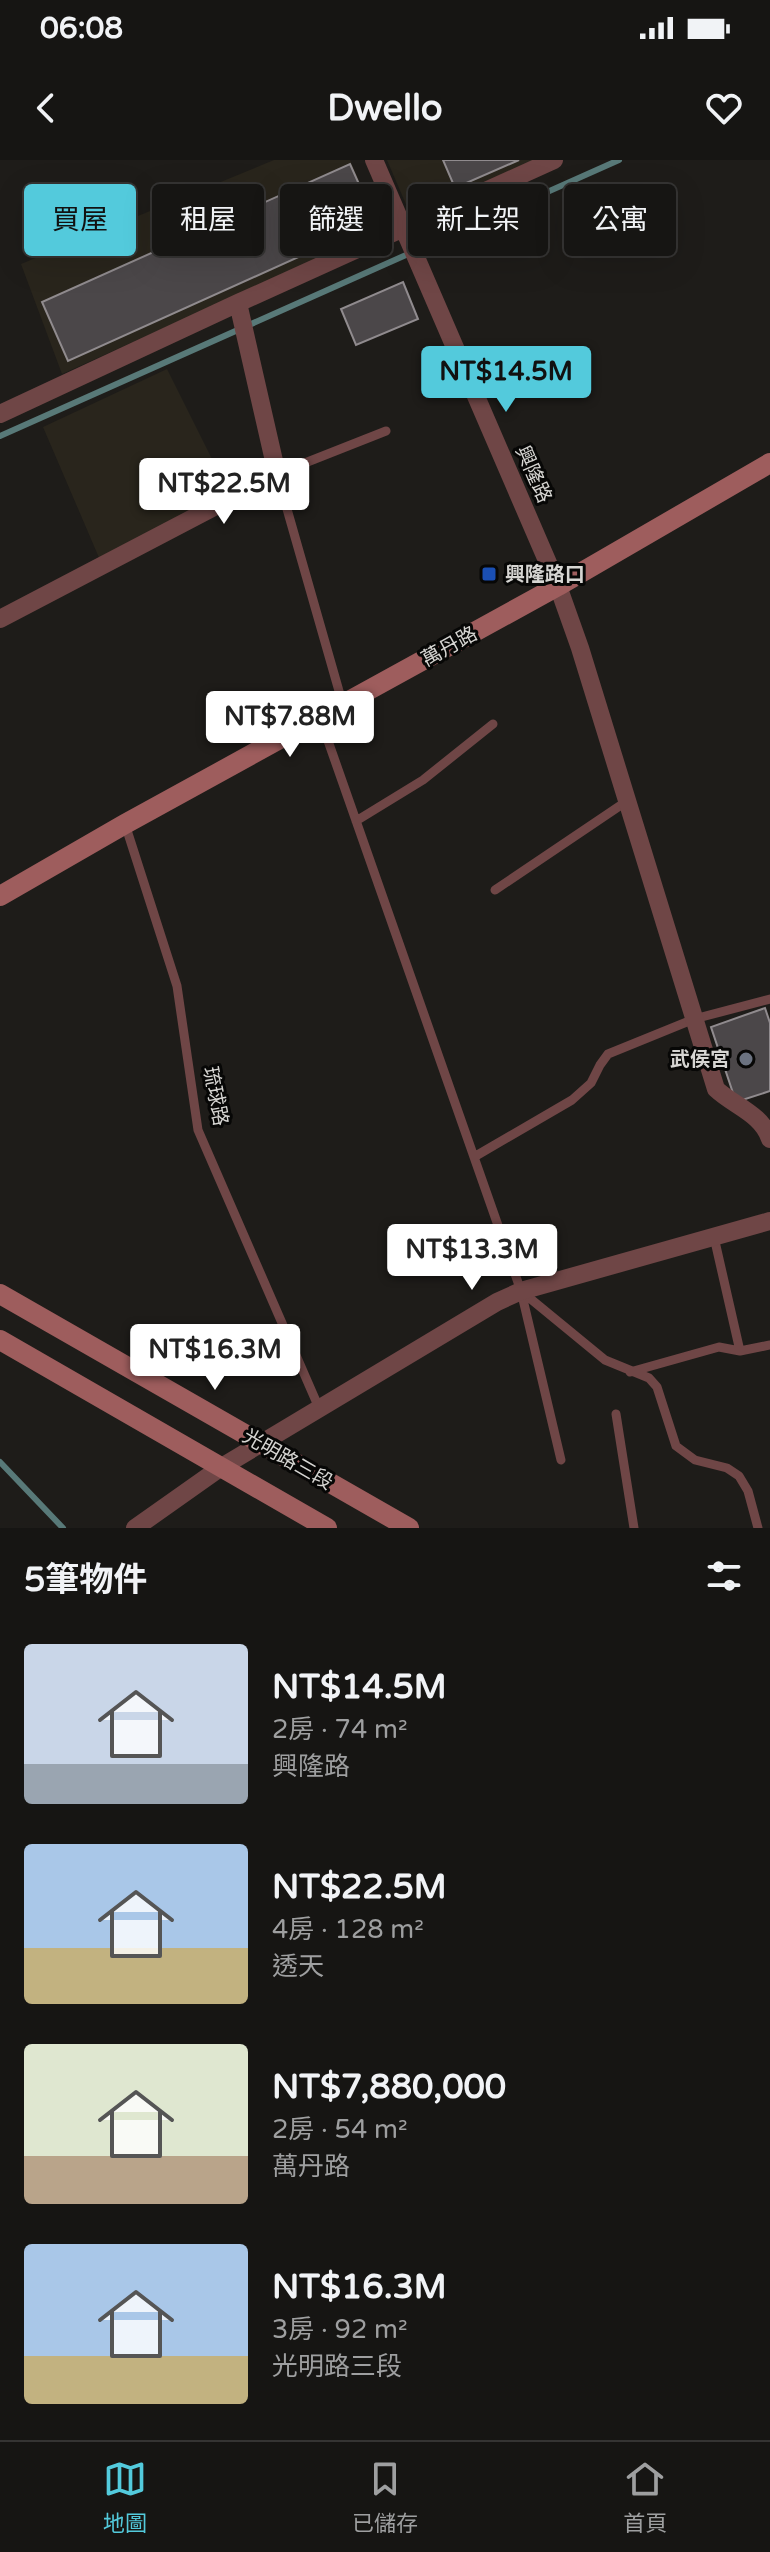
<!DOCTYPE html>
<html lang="zh-TW">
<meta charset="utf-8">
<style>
body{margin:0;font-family:"Varela Round","Noto Sans TC",sans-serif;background:#232221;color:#f1f3f6;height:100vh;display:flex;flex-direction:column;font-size:30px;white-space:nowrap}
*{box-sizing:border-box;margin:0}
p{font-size:26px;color:#9e9fa0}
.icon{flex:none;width:44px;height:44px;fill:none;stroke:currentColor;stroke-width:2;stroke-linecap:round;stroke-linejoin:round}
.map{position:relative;height:1368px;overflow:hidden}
.panel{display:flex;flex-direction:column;background:#161513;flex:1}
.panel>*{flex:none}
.hud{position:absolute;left:24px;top:24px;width:722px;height:72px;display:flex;gap:16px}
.price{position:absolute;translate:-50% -68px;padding:0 18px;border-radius:8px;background:#fff;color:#222;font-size:26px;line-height:52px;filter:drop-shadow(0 2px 4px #0008)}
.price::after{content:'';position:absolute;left:50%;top:48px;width:24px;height:18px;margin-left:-12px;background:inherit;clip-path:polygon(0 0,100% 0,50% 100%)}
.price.on{background:#53cadc;color:#111}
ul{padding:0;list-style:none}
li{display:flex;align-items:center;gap:24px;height:200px;padding:0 24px}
li span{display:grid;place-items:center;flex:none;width:224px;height:160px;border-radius:8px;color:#555}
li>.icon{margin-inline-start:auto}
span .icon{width:96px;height:96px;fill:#fffc;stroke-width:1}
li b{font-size:34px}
h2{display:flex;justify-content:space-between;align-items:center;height:96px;padding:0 24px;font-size:34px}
.chip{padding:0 28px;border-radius:8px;background:#161513;box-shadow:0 8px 32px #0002,0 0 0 2px #353433;font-size:28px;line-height:72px}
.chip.on{background:#53cadc;color:#111}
.status{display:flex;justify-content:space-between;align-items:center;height:56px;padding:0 40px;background:#161513;direction:ltr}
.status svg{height:22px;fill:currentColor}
header{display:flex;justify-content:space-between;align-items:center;height:104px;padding:0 24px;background:#161513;font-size:36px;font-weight:800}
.menu{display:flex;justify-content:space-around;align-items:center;height:112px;border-top:2px solid #353433;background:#161513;font-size:22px;color:#9e9fa0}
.menu a{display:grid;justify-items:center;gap:4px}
.menu .on{color:#53cadc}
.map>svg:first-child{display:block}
.built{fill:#29251c}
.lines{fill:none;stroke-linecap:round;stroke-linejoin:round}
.stream{stroke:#587978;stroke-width:6}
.building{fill:#4b4749;stroke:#908b8e;stroke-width:2}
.lane{stroke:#6f4646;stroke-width:9}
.street{stroke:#6f4646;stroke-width:18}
.secondary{stroke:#9e5d5d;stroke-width:20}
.transit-dot{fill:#1a4fb4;stroke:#070706;stroke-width:3}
.worship-dot{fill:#6b7280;stroke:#070706;stroke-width:3}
.labels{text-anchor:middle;stroke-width:6;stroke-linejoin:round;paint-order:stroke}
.street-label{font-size:20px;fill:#d6d5d2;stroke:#070706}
.poi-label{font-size:20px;font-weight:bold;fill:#d6d5d2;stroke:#070706;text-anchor:start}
</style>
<div class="status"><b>06:08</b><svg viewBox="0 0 49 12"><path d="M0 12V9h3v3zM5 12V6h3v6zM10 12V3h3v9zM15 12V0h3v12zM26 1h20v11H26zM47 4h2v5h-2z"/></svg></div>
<header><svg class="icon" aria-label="back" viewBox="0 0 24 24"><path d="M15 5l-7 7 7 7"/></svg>Dwello<svg class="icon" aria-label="heart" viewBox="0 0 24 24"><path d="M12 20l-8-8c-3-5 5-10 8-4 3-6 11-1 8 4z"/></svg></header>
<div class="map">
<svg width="770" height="1368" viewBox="0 0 770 1368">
<rect width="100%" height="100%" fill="#1e1c19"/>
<path class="built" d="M274 0H350L381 70 62 214 21 104Z
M387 0H540L411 56Z
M167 209 231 337 100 400 43 267Z"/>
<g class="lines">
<path class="stream" d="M0 276 619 0
M0 1302 63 1368"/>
</g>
<path class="building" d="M443 0H519L455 28Z
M350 4 376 62 68 201 42 142Z
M403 122 418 159 356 185 341 149Z
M765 848 770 863V931L736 942 711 867Z"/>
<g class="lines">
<path class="lane" d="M343 545 277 314 386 271
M320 558 521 1131 561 1300
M356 661 423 620 493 564
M125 664 177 826 198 970 319 1248
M495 730 627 641
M474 997 572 940 591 923 600 905 608 894 694 859 770 839
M714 1077 740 1191
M521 1131 605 1200 649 1218 657 1227 676 1286 695 1300 727 1308 739 1316 748 1331 758 1368
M630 1212 719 1187 740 1191 770 1185
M616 1254 634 1368"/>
<path class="street" d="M374 0 558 426 580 488 716 929C734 946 762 954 770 979
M0 254 238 143 554 0
M0 459 277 314 238 143
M135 1368 220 1308 497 1142 521 1131 770 1061"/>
<path class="secondary" d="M0 736 125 664 558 426 770 303
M0 1134 409 1368
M0 1180 327 1368"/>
</g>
<rect class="transit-dot" x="481" y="406" width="16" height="16" rx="4"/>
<circle class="worship-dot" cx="746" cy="899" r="8"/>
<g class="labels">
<g class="street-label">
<text transform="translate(534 314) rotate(66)" y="7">興隆路</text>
<text transform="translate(449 486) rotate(-29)" y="7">萬丹路</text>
<text transform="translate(216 936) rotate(79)" y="7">琉球路</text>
<text transform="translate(288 1299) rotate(30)" y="7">光明路三段</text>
</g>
<g class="poi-label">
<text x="505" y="421">興隆路口</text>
<text x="730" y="906" text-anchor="end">武侯宮</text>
</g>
</g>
</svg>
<b class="price on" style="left:506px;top:254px">NT$14.5M</b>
<b class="price" style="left:224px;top:366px">NT$22.5M</b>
<b class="price" style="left:290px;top:599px">NT$7.88M</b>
<b class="price" style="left:472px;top:1132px">NT$13.3M</b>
<b class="price" style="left:215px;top:1232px">NT$16.3M</b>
<div class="hud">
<a class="chip on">買屋</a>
<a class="chip">租屋</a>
<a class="chip">篩選</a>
<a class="chip">新上架</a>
<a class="chip">公寓</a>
</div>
</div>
<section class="panel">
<h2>5筆物件<svg class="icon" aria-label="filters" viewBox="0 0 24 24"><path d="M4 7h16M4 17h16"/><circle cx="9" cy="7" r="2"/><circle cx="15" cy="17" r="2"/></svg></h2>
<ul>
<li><span style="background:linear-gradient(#c9d6e8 75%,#9aa5b1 0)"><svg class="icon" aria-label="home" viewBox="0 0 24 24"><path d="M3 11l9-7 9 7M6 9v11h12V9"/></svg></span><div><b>NT$14.5M</b><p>2房 · 74 m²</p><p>興隆路</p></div></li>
<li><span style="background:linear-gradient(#a9c7e8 65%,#c2b280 0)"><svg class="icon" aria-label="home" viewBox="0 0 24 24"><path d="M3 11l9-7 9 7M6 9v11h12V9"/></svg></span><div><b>NT$22.5M</b><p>4房 · 128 m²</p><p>透天</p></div></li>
<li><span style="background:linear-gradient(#dfe7d0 70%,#b9a48a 0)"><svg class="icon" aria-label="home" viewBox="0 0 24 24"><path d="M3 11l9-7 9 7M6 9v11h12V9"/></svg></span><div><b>NT$7,880,000</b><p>2房 · 54 m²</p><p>萬丹路</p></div></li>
<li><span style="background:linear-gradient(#a9c7e8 70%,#c2b280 0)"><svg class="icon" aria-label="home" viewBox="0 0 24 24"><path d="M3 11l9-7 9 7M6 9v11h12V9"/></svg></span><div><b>NT$16.3M</b><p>3房 · 92 m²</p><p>光明路三段</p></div></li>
</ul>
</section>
<nav class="menu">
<a class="on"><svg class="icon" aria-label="map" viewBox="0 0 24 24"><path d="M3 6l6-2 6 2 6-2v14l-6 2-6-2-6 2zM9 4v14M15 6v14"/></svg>地圖</a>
<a><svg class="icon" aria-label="saved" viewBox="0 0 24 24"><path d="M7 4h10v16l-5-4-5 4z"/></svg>已儲存</a>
<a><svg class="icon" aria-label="home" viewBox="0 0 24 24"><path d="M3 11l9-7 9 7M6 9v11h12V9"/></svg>首頁</a>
</nav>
